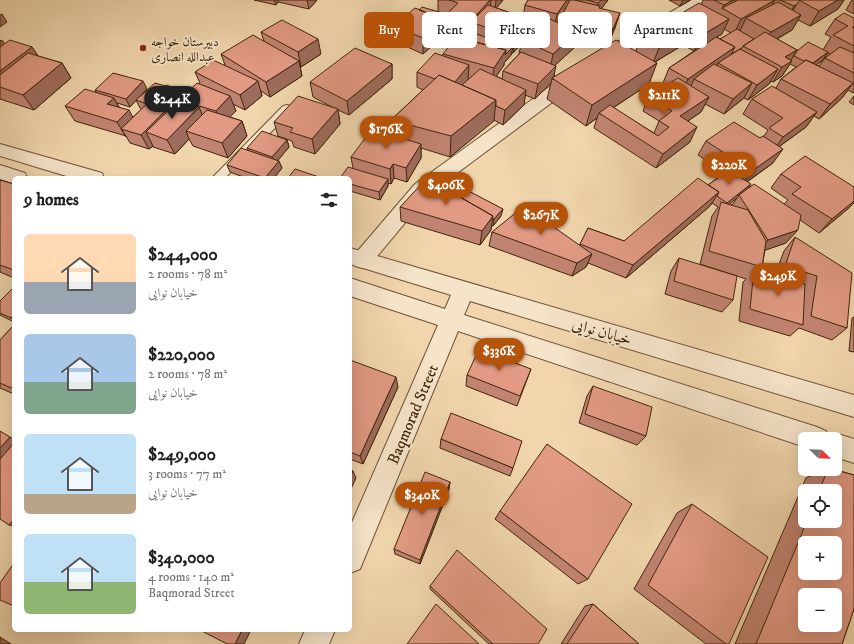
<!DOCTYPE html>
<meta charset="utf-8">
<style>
body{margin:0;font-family:"IM FELL DW Pica",Amiri,serif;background:#f6f6f6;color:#202124;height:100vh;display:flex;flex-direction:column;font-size:15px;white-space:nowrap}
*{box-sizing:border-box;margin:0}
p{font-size:13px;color:#757577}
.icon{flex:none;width:22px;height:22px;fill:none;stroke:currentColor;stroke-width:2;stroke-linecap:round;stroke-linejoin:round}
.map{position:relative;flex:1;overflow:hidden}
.drawer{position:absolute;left:12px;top:176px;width:340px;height:456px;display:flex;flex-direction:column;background:#fff;border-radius:6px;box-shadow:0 4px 16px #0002}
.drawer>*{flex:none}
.hud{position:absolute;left:364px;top:12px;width:380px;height:36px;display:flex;gap:8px}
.needle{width:26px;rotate:113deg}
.controls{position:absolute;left:798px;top:432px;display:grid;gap:8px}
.controls a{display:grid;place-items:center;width:44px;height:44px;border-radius:6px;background:#fff;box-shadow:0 4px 16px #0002;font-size:20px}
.price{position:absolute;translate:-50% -34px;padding:0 9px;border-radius:14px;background:#b45309;color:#fff;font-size:13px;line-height:26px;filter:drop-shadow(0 1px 2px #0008)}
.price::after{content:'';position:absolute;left:50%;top:24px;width:12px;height:9px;margin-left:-6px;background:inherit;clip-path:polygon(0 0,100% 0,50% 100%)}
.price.active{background:#222;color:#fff}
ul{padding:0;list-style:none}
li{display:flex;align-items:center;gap:12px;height:100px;padding:0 12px}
li span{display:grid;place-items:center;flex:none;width:112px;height:80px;border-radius:6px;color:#555}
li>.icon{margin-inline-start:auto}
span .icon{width:48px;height:48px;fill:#fffc;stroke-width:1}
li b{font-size:17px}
h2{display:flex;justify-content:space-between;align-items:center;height:48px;padding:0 12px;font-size:17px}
.chip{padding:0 14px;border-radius:6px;background:#fff;box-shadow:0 4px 16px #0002;font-size:14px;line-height:36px}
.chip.active{background:#b45309;color:#fff}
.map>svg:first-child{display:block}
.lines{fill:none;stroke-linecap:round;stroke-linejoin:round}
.service-casing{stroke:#6d5234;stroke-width:2}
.minor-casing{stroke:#6d5234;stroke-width:2}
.tertiary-casing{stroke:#6d5234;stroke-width:2}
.service{fill:#f6e4ca;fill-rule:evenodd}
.minor{fill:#f6e4ca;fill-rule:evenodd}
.tertiary{fill:#f6e4ca;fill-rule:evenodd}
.wall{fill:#c28472;stroke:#41260b;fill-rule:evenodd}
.shaded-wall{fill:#9e6c5c;stroke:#41260b}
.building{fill:#e29a84;stroke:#41260b;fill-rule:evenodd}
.poi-dot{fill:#8f2418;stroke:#f6e4ca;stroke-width:1.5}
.labels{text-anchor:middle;stroke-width:4;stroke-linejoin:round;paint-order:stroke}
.far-poi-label{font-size:13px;fill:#41260b;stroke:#f6e4ca;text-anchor:start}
.street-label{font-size:16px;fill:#41260b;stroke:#f6e4ca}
</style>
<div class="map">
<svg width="854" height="644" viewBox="0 0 854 644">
<rect width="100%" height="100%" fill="#f1d6ad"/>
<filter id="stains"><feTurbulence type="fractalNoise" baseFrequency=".005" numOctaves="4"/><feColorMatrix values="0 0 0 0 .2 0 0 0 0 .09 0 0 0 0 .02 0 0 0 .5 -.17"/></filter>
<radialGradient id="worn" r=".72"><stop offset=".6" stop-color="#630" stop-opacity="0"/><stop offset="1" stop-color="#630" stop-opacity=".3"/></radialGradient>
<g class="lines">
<defs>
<path id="service" d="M287 105 291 106 292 109 291 112 225 178H212L283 106Z"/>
<path id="minor" d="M692 0H709L707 3 604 62 598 64 592 62 590 59 592 56Z
M572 74 578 75 580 79 578 83 429 194 369 266 362 268 355 266 352 260 355 254 415 184 566 75Z"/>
<path id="tertiary" d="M0 144 102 173 104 178H73L0 156Z
M0 165 25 173 27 178H14V184L0 179Z
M350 248 854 395V417L470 301 464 315 817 427 826 431 828 436 835 433 854 439V463L835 457V439H805V447L458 331 360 569 350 573V527L438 325 350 296V278L445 309 451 295 350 264Z
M305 630H335L329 644H299Z"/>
</defs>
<use href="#service" class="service-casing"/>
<use href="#minor" class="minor-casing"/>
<use href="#tertiary" class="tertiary-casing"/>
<use href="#service" class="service"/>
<use href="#minor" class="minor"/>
<use href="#tertiary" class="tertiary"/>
</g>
<path class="wall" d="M254 0H317L309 9 278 2 276 5Z
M438 0H503L496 8 523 17 525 5 528 0H608L601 9 615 28 608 44 577 36 575 47 555 65 554 77 636 51 641 37 701 5 703 0H844L838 9 810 26 798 20 792 30 777 39 797 50H823L831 37 825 34 835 19 854 18V92L853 93 848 90 842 98 819 119 814 116 806 127 780 146 773 163 747 182 749 188 784 204 788 200 771 188 781 174 854 187V203L850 207 819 233 800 220 786 243 765 250 762 267 759 270 775 275 784 251 795 237 847 328 832 340 799 328 790 336 739 321 743 282 746 279 700 264 712 216 718 207 712 203 710 206 626 278 588 263 586 267 572 276 489 246 492 232 580 245 588 228 624 241 708 185 724 173 698 155 706 141 760 138 764 136 768 130 743 114 752 99 776 88 781 79 796 67 790 64 782 76 773 82 771 81 769 84 748 100 744 98 724 114 705 104 701 112 688 121 690 142 656 168 594 128 597 118 586 126 547 99 551 83 535 99 525 95 524 105 503 125 494 120 450 157 421 148V158L407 182 394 178 391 184 388 183V186L380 200 350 191V178L353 168 351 157 392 135 391 120 423 90 417 87V72L443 55V54L464 35 453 32V39L443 48 434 44 423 54 394 41 393 26 419 10 438 12ZM531 22 540 25 529 34ZM724 29 731 33 720 39 717 37 722 34ZM521 44 519 54 503 71 502 79 496 76 504 65V63L511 55 512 53H513ZM683 45 694 51 669 68 663 83 667 85 649 96 643 111 659 121 654 133 613 108 649 84 655 62ZM828 53 830 54 825 58 819 66 816 65 823 60ZM737 198 732 205 729 204Z
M669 0H690L680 6Z
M852 0H854V14L846 10Z
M261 32 321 54 301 67 300 66 302 76 270 97 261 91 262 96 245 110 233 104 236 111 230 117 242 121 247 136 228 158 193 146 189 139 175 154 153 147V146L149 149 130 143 126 136 75 121 65 106 96 92 95 90 147 89 138 98 165 86 186 93 200 83 195 72 225 65 221 54 264 41ZM136 100 140 108 142 109 133 117 119 107 117 103 130 107Z
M0 40 4 44 32 47 38 56 62 63 71 78 34 110 0 99Z
M392 64V79L349 115 338 110 340 124 315 154 294 147 292 141 278 136 274 122 334 108 313 97 310 82Z
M854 96V105L849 102Z
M287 140 289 147 278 160 282 168 274 178H246L230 172 227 165 248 150 247 148Z
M0 180 14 184V278L0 272Z
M453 193 501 216 493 226H491V230L480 245 401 221 400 207Z
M679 258 733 300 722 312 665 294 671 271Z
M14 287V322L0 315V301Z
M854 317V352L849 351 852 318Z
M14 325V394L0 388V340Z
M350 360 398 387 363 464 350 459Z
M531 369 517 406 466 386 467 375Z
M593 386 646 436 637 445 579 423 587 396Z
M441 439 513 468 510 476 440 448Z
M826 469H832L854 475V609L842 644H735L806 478ZM805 491H835V521H805ZM805 543H835V573H805ZM805 595H835V625H805Z
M450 482 449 489 420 564 395 554 394 549Z
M692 504 729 644H706L634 589 677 513Z
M500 511 588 579 578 584 495 519Z
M430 586 538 644H489L430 589Z
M593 604 639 644H561L585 606Z"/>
<path class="shaded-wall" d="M274 0H278V2L276 5Z
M307 0H317L309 9Z
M490 0H491L490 14 471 22 469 37 470 22Z
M496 0H503L495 10Z
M567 0H570L569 3 561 17 560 20 554 29 557 14Z
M601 0H608L594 18 598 3Z
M683 0H690L680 6Z
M733 0H747L722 9 724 5Z
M775 0 766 16 746 18 740 31 734 34 741 19Z
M837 0H844L838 9 810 26 819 11Z
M797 4 792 12 789 14 794 6Z
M620 13 615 28 608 44 613 29Z
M2 14 7 22 0 27V15Z
M446 14V22L440 21Z
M801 15 792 30 762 47 771 32Z
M729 19 722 34 694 51 701 36Z
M531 20 529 35 522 40 521 44 513 53 515 38Z
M454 23 453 39 443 48V33Z
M434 29V44L423 54V38Z
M689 30 683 45 653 63 659 48Z
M578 31 575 47 550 70 553 54Z
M318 39 321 54 301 67 298 52Z
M2 40 12 55 0 64V41Z
M32 47 42 62 0 87V71Z
M513 47 511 55 504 63V65L492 83 494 68 506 50Z
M735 47 728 62 718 63 714 72 694 79 690 88 681 94 688 79Z
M797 50 790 62 792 61 782 76 773 82 782 67 785 57Z
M828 52 823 60 806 73 811 65Z
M299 61 302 76 270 97 266 82Z
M62 63 71 78 34 110 23 95Z
M657 63 649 84 602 115 599 113 597 118 586 126 592 105Z
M392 64V79L349 115 347 101Z
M469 65 468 80 461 89 452 85Z
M556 66 553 80 552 78 551 83 535 99 538 84Z
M778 69 769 84 748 100 757 85Z
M143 81 147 89 130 107 126 99Z
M258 81 262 96 245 110 240 95Z
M752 83 744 98 724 114 733 99Z
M853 83 842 98 819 119 830 104Z
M526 90 524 105 503 125 505 110Z
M185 91 191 103 179 100 185 113 146 132 153 146 149 149 141 135Z
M230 96 236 111 221 126 216 111Z
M709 97 701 112 673 131 680 116Z
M114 98 122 113 107 104Z
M496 100 494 121 450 157 451 136Z
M199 107 205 122 186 131 189 139 175 154 167 140Z
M338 109 340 124 315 154 312 139Z
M129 110 137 125 121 129 126 136V137L117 122Z
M817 112 806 127 773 151 783 137Z
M242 121 247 136 228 158 222 143Z
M697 127 690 142 656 168 663 154Z
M287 140 289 147 275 164 272 157Z
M421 144V158L407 182 406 168Z
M783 149 773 163 742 185 752 171Z
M279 161 282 168 274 178H265Z
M393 164 394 178 391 184 390 169Z
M388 179V186L380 200 379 192Z
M751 184 746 192 739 195 737 198 722 210 727 203Z
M719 192 710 206 626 278 633 265Z
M854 201V203L850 207 819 233 832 219Z
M503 209 501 216 493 226 494 219Z
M493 216 491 230 480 245 482 231Z
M798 230 786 243 757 253 768 240Z
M592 254 586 267 572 276 577 263Z
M14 314V320L11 318Z
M396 377 398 387 363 464 360 456Z
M10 437 14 439V460L0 477V448Z
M353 471 356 478 350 491V477Z
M450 482 449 489 420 564V560Z
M14 519V526L9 525Z
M242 630H251L244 644H235Z
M0 637 11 644H0Z"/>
<path class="building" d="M449 0H490L470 22 447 14 458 3Z
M528 0H567L557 14 525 5Z
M570 0H574L600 6 599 8 620 13 613 29 561 17Z
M587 0H601L598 3Z
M714 0H733L724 5Z
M738 0H775L741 19 722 8Z
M780 0H800L797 4 794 6Z
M799 0H838L819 11Z
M778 2 801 15 771 32 746 18Z
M699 3 729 19 701 36 689 30 659 48 641 37Z
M488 5 531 20 515 38 471 22Z
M422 7 446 14 442 19 419 10Z
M415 8 454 23 443 33 434 29 423 38 393 26Z
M844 13 854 18V28L852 27 854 28V46L833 35 848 26 835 19Z
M547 18 578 31 553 54 522 40Z
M282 20 318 39 298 52 261 32Z
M737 29 754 39 743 46 742 48 740 49 733 53H732L735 47 720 39Z
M468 31 513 47 505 55 506 50 461 38Z
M765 32 797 50 785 57 792 61 782 67 743 46Z
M253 35 299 61 266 82 221 54Z
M456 37 506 50 494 68 443 54Z
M716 37 735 47 688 79 669 68Z
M10 40 32 47 0 71V47Z
M616 40 657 63 592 105 552 78Z
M808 42 828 52 813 63 806 60 804 61 794 56 797 51Z
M840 47 854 53V73L825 58Z
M355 48 392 64 347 101 310 82Z
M740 49 778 69 757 85 718 63Z
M521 52 556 66 538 84 503 71Z
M28 53 62 63 23 95 0 87V75Z
M435 53 469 65 455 82 439 75 435 79 417 72Z
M213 60 258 81 240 95 195 72Z
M806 60 853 83 830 104 781 79Z
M714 64 752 83 733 99 694 79Z
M480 69 526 90 505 110 496 106V100L462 85Z
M113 73 143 81 126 99 95 90Z
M439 75 496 100 451 136 391 120Z
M678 78 709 97 680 116 697 127 663 154 599 113 610 105 658 136 669 127 659 121 672 111 649 96Z
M155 83 165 86 147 104 136 100Z
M197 83 230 96 216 111 179 100Z
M166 85 185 91 141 135 121 129Z
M772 86 817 112 783 137 769 128 783 118 752 99Z
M85 89 114 98 107 104 129 110 117 122 65 106Z
M298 96 338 109 312 139 290 132 293 128 274 122Z
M178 101 199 107 167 140 146 132Z
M207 110 242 121 222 143 186 131Z
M734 122 760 138 763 136 783 149 752 171 706 141Z
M372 129 421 144 406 168 393 164 390 169 351 157Z
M262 131 287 140 272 157 247 148Z
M241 148 279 161 265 178 227 165Z
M805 156 854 187V201L832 219 792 194 801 187 781 174Z
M348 167 388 179 379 192 350 184V178H340Z
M295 169 322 178H288Z
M729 170 751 184 727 203 717 196 719 192 708 185Z
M427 178 493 216 482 231 400 207Z
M698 178 719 192 633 265 580 244 588 228 624 241Z
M0 180 14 184V270L0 265Z
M754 184 801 215 798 230 768 240 739 195Z
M459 186 503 209 494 219 492 218 493 216 453 193Z
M721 202 748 210 766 241 762 267 709 251Z
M524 206 592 254 577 263 492 232Z
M795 237 852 273 847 328 811 316 817 276 785 266Z
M679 258 737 276 733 300 674 281Z
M754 269 805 284 803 325 750 309Z
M14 287V314L11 318 0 313V301Z
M14 325V389L0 383V340Z
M479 349 531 369 520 396 467 375Z
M350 360 396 377 360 456 350 452Z
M593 386 652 407 646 436 585 414Z
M451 413 522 441 513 468 441 439Z
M0 431 10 437 0 448Z
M14 443V519L9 525 0 519V459Z
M547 444 632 504 588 579 500 511Z
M350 469 353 471 350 477Z
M828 469H832L854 475V609L842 644H756L807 521H835V491H819ZM805 543H835V573H805ZM805 595H835V625H805Z
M425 472 450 482 420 560 394 549Z
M692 504 768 557 729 644H726L648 585Z
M457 550 547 629 538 644H493L430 586Z
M14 563V606L0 600V583Z
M436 604 479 644H407Z
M593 604 639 644H567Z
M200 630H242L235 644H227Z"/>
<circle class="poi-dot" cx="143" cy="48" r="4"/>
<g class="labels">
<g class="far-poi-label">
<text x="151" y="46">دبیرستان خواجه<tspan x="151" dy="15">عبدالله انصاری</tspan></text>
</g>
<g class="street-label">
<text transform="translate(602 331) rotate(16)" y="6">خیابان نوایی</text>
<text transform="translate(412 414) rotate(-67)" y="6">Baqmorad Street</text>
</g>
</g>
<rect width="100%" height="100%" filter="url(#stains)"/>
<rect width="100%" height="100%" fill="url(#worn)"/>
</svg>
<div class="controls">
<a><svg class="needle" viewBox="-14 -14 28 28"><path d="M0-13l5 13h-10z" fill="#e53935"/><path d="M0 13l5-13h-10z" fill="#757577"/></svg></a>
<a><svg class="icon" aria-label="locate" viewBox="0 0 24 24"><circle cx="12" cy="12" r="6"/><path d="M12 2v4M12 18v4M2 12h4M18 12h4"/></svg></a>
<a>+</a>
<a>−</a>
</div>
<b class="price" style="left:664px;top:116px">$211K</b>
<b class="price active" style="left:172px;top:120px">$244K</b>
<b class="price" style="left:386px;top:150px">$176K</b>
<b class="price" style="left:729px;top:186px">$220K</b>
<b class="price" style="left:446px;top:206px">$406K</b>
<b class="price" style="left:541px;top:236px">$267K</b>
<b class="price" style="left:778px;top:297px">$249K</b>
<b class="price" style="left:499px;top:372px">$336K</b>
<b class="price" style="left:422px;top:516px">$340K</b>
<div class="hud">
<a class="chip active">Buy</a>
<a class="chip">Rent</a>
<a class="chip">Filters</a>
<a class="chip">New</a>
<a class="chip">Apartment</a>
</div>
<section class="drawer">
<h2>9 homes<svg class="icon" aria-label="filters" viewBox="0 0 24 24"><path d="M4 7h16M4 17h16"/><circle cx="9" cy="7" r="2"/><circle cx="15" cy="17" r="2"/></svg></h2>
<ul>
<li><span style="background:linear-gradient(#ffd9b3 60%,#9aa5b1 0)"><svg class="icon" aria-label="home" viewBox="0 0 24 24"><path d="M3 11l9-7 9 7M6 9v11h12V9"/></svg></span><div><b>$244,000</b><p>2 rooms · 78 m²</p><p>خیابان نوایی</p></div></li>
<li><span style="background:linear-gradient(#a9c7e8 60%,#7fa58c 0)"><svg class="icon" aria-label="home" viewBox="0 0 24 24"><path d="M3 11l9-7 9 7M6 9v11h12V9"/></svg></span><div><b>$220,000</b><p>2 rooms · 78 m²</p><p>خیابان نوایی</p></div></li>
<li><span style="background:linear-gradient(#bfe0f5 75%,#b9a48a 0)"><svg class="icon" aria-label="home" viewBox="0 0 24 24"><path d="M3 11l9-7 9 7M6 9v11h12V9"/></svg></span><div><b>$249,000</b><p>3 rooms · 77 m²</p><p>خیابان نوایی</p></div></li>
<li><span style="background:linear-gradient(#bfe0f5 60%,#8fb573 0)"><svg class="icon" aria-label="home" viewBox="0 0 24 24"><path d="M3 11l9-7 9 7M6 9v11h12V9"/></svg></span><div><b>$340,000</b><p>4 rooms · 140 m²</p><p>Baqmorad Street</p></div></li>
</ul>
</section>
</div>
